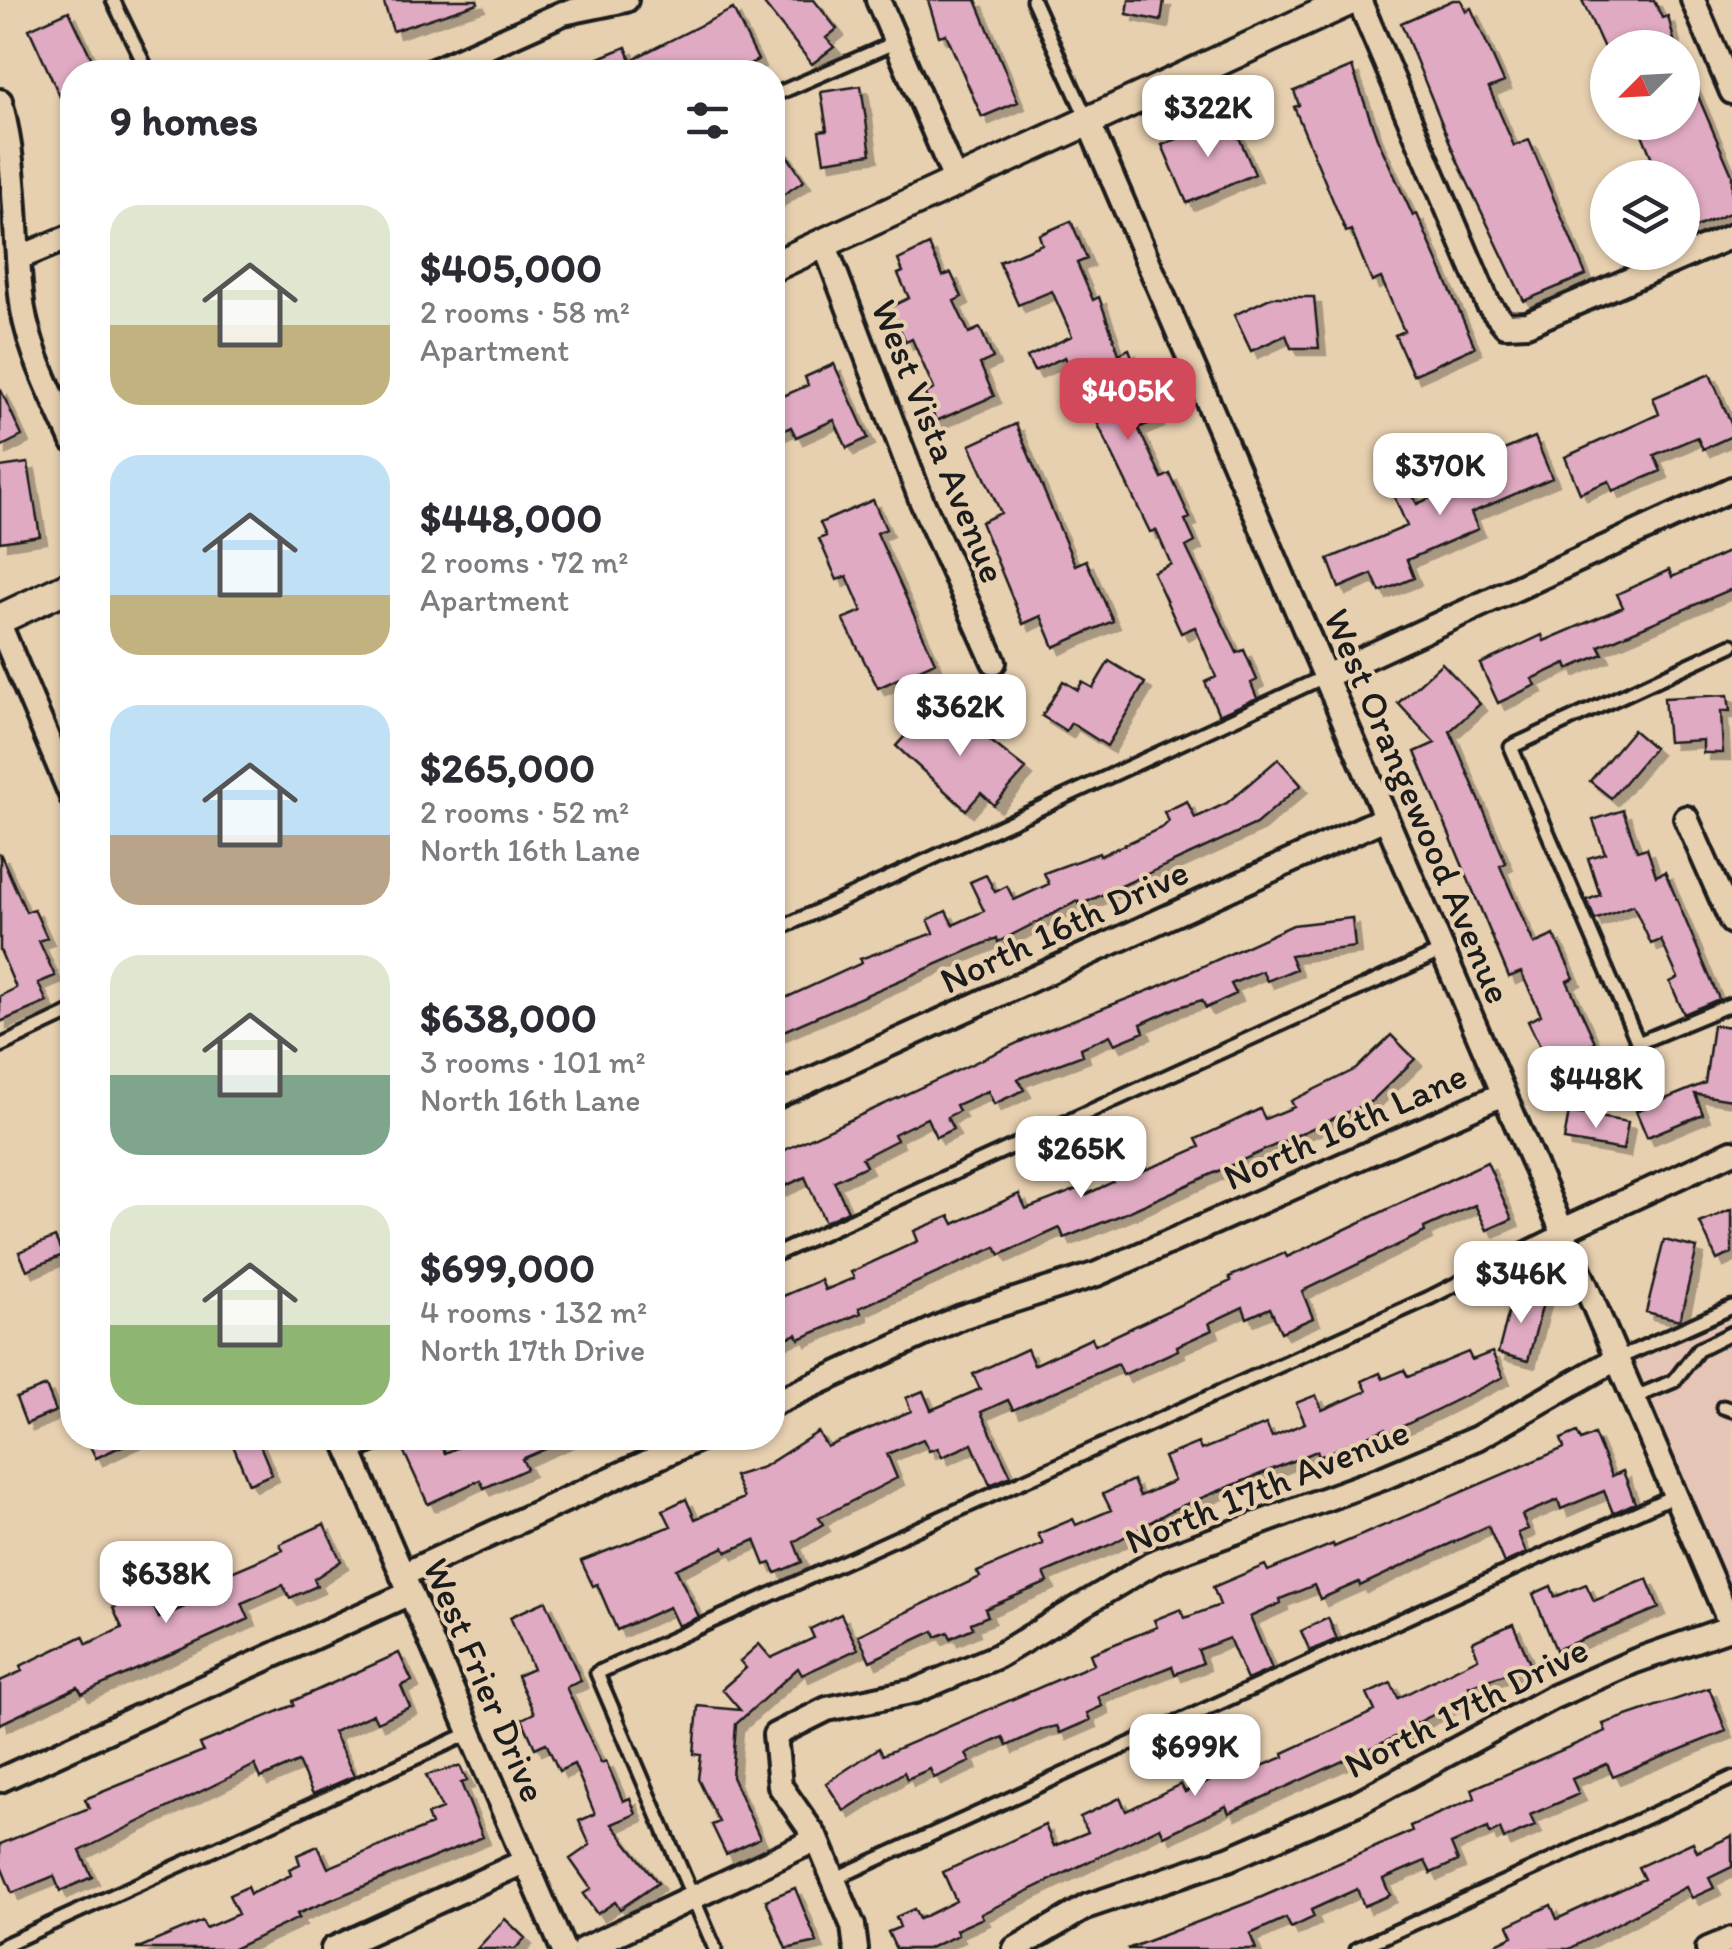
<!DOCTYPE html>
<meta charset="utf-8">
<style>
body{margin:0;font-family:Itim,sans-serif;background:#f7f7f7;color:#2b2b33;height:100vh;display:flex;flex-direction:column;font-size:38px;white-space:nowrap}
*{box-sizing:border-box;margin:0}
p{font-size:32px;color:#7c7c81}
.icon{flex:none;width:55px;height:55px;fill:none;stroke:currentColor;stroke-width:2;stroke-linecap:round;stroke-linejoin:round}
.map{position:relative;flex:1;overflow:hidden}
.panel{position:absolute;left:60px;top:60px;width:725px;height:1390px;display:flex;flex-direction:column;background:#fff;border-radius:40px;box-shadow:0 2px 8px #0004}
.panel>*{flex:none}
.needle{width:65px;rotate:246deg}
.buttons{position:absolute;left:1590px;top:30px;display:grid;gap:20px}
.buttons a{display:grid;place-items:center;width:110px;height:110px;border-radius:50%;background:#fff;box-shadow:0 2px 8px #0004;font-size:50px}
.price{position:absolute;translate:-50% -85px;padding:0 22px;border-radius:20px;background:#fff;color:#222;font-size:32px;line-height:65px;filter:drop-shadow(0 2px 5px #0008)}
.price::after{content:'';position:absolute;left:50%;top:60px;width:30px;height:22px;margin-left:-15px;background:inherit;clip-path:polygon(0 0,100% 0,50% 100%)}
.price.on{background:#d1495b;color:#fff}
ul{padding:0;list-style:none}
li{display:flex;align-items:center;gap:30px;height:250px;padding:0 50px}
li span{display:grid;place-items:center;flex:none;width:280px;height:200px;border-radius:30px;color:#555}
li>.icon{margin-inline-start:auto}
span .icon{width:120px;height:120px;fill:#fffc;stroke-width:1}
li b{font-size:42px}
h2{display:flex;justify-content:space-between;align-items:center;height:120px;padding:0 50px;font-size:42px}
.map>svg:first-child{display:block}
.built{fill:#e5c5b5}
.building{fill:#e0aac2;stroke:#1c1c1c;stroke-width:2.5;filter:url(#shadow)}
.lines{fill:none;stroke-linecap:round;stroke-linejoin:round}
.service-casing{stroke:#1c1c1c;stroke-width:19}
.minor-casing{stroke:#1c1c1c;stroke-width:30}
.tertiary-casing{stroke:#1c1c1c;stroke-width:35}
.service{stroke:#e7d0b0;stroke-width:11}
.minor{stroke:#e7d0b0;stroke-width:22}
.tertiary{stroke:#e7d0b0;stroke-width:28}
.labels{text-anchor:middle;stroke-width:8;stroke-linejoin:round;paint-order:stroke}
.street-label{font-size:38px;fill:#1c1c1c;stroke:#e7d0b0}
</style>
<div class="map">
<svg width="1732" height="1949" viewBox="0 0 1732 1949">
<defs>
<filter id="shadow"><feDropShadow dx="7" dy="7" stdDeviation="0" flood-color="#0004"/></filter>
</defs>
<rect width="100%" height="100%" fill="#e7d0b0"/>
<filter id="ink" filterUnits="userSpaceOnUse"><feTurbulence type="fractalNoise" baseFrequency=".01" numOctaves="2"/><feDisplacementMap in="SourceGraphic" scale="20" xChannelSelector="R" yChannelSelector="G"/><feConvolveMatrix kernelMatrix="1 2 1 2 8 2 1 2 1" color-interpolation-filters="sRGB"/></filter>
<g filter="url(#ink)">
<path class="built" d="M1732 1317V1592L1635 1361Z"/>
<path class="building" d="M383 0H477L478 3 393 31Z
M761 0H814L837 29 826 38 834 47 812 64Z
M928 0H976L1018 102 982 117 946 34 939 36Z
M1129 0H1164L1161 21 1127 14Z
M1453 0H1461L1466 11 1471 8 1504 82 1489 88 1514 146 1529 140 1586 275 1524 301 1456 158 1401 23Z
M1582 0H1654L1662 18 1668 16 1676 48H1604Z
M733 9 758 60 733 72H727L723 65 708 72H565L626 47 631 60Z
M69 11 98 72H72V123L29 29Z
M1682 59 1732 175V212L1682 233V178H1660L1637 122H1682Z
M1352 67 1377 138 1413 216 1417 214 1475 347 1413 375 1395 335 1404 331 1381 278 1372 282 1351 230 1346 232 1294 107 1299 105 1294 91Z
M861 86 871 154 824 161 819 131 827 130 821 92Z
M1230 117 1255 174 1187 203 1162 145Z
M783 149 804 181 772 202V156Z
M1071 221 1087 259 1077 263 1093 300 1099 297 1119 354 1129 349 1157 420 1138 428 1162 478 1170 474 1190 518 1185 520 1195 542 1186 547 1237 653 1244 650 1257 680 1251 683 1257 698 1219 715 1205 682 1216 677 1195 627 1181 633 1153 572 1171 564 1156 530 1150 532 1091 410 1081 415 1071 390 1078 387 1065 357 1034 371 1027 357 1072 336 1052 291 1018 305 999 262 1042 244 1039 235Z
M929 245 943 276 951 273 962 297 954 301 969 333 980 328 993 358 980 364 994 396 936 421 925 394 934 389 912 339 906 342 890 307 909 298 898 274 903 272 898 260Z
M1272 297H1314L1319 348H1291L1286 335 1251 351 1234 315Z
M834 364 868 438 847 448 834 420 796 437 791 427 772 436V401L808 385 805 377Z
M1710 374 1732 426V436L1703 449 1697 437 1654 455 1661 471 1613 491 1609 481 1580 493 1565 457 1659 414 1653 398Z
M0 388 22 436 0 447Z
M1016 424 1075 565 1086 560 1113 621 1054 647 1041 616 1023 624 981 522 1001 513 970 445Z
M1535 437 1552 478 1471 513 1478 529 1407 560 1414 578 1380 592 1372 574 1339 588 1328 559 1407 526 1394 496 1410 489 1417 504 1497 467 1492 455Z
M28 463 40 536 0 542V467Z
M873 500 886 529 877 533 935 662 878 688 843 619 862 611 847 576 837 580 819 539 826 536 820 523Z
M1732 550V589L1599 646 1603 654 1568 669 1566 663 1532 679 1536 685 1498 703 1480 664 1542 635 1544 641 1623 607 1617 594 1669 570 1672 577Z
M1109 661 1145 683 1107 746 1071 723 1066 731 1042 716 1063 681 1078 690 1082 682 1093 688Z
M1442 663 1480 704 1450 731 1506 863 1500 866 1534 944 1554 935 1574 978 1567 981 1595 1042 1590 1045 1598 1061 1556 1080 1528 1021 1541 1015 1521 972 1509 977 1415 752 1435 743 1398 703Z
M1728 695 1730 711H1721L1723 753H1703V740L1668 742 1664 698Z
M931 707 950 724 958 715 1026 769 994 805 981 793 966 810 896 746Z
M1633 730 1654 748 1611 798 1590 781Z
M1278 759 1301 785 1256 824 1080 905 1078 901 998 942 997 938 772 1036V1004L862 963 860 959 934 933 928 920 946 911 953 925 984 911 970 882 986 875 995 892 1007 886 1014 900 1049 884 1044 873 1099 853 1100 856 1163 827 1169 821 1164 812 1187 801 1195 818 1227 803Z
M1623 810 1637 851 1647 848 1656 876 1665 872 1719 999 1684 1014 1670 982 1678 978 1661 940 1651 944 1633 905 1595 920 1587 900 1600 895 1588 858 1605 853 1593 820Z
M0 853 26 912 34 909 47 938 39 941 55 976 38 983 47 1002 0 1022V996L16 988 0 950Z
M1352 918 1355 947 1290 955 1296 969 1267 981 1262 971 1231 984 1236 994 1206 1008 1202 1000 1176 1008 1141 1024 1144 1032 1115 1044 1110 1035 1081 1048 1083 1055 1018 1079 1024 1090 994 1104 988 1091 956 1105 959 1111 947 1117 953 1129 936 1137 927 1118 894 1134 897 1140 862 1158 866 1166 834 1181 848 1211 825 1222 805 1177 772 1192V1157L791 1147 1037 1034 1155 988 1293 925Z
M1713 1025 1732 1027V1100L1695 1094 1703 1114 1647 1137 1636 1111 1705 1083Z
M1391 1035 1415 1059 1372 1101 1126 1213 1064 1238 1060 1228 1000 1255 996 1247 859 1308 861 1313 799 1339 797 1334 772 1343V1306L783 1302 781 1297 821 1280 825 1290 854 1278 851 1272 918 1241 914 1231 950 1216 954 1224 1019 1194 1026 1209 1080 1188 1083 1196 1113 1182 1109 1173 1127 1165 1132 1175 1168 1161 1200 1147 1196 1139 1260 1109 1265 1119 1294 1107 1291 1101 1356 1069Z
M1569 1112 1628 1122 1623 1150 1564 1140Z
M1487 1162 1512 1219 1487 1230 1475 1205 1424 1228 1425 1232 1302 1291 1313 1318 1281 1332 1270 1308 1247 1318 1243 1307 1209 1323 1212 1330 1177 1346 1178 1350 1123 1375 1118 1364 1013 1410 1008 1400 981 1412 1011 1476 990 1485 972 1444 942 1457 938 1448 929 1451 923 1439 887 1454 897 1478 819 1518 823 1524 794 1542 802 1562 776 1573 771 1563 765 1565 755 1540 727 1552 724 1547 676 1569 699 1617 678 1626 669 1607 617 1630 597 1584 593 1586 581 1561 671 1526 663 1510 686 1499 695 1519 744 1498 734 1476 763 1467 818 1432 827 1447 911 1411 906 1398 923 1391 931 1410 980 1389 973 1374 1027 1349 1034 1365 1092 1338 1095 1345 1231 1281 1229 1277 1285 1253 1287 1257Z
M1732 1209V1253L1717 1260 1700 1223Z
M55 1237 63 1255 27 1270 19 1252Z
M1664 1240 1697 1248 1680 1320 1646 1312Z
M1514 1292 1544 1299 1528 1361 1498 1353Z
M1468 1352 1472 1360 1492 1352 1503 1377 1387 1434 1385 1429 1319 1457 1317 1451 1172 1510 1112 1544 1044 1573 1048 1582 985 1609 988 1616 971 1623 973 1628 951 1638 948 1632 936 1637 934 1631 870 1661 858 1635 980 1577 977 1572 1043 1544 1038 1534 1073 1519 1076 1525 1111 1510 1103 1494 1133 1480 1140 1496 1174 1481 1164 1457 1198 1443 1201 1450 1266 1424 1272 1437 1305 1423 1296 1403 1316 1395 1322 1410 1367 1391 1362 1381 1380 1373 1383 1379 1404 1370 1408 1377Z
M46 1386 56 1411 26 1424 16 1398Z
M1577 1432 1581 1440 1594 1434 1612 1476 1623 1471 1635 1503 1613 1513 1604 1491 1561 1509 1558 1500 1522 1515 1528 1529 1518 1533 1526 1553 1504 1563 1488 1526 1360 1586 1359 1582 1320 1599 1314 1585 1280 1599 1281 1603 1250 1617 1272 1669 1247 1680 1229 1638 1198 1650 1203 1663 1175 1674 1172 1666 1098 1696 1102 1706 1087 1713 1090 1720 1060 1733 1057 1726 1044 1729 1007 1746 1003 1737 966 1754 970 1762 934 1778 930 1769 907 1779 904 1772 844 1811 826 1783 879 1748 883 1755 1094 1664 1090 1654 1157 1627 1154 1620 1181 1609 1185 1618 1220 1605 1213 1587 1265 1565 1268 1571 1333 1544 1334 1547 1564 1448 1561 1439Z
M86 1438H139L96 1458Z
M230 1438H257L272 1474 249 1484Z
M430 1438H438L445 1453 479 1438H571L522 1459 527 1469 484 1488 480 1480 428 1504 403 1450Z
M324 1524 341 1561 314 1579 317 1586 290 1598 283 1585 242 1603 249 1619 82 1694 78 1687 0 1724V1681L22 1671 20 1666 83 1636 87 1644 122 1628 113 1608 147 1592 159 1618 189 1605 186 1597 212 1586 210 1581 283 1550 280 1544Z
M1647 1579 1659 1608 1556 1650 1533 1594 1551 1586 1555 1597 1586 1584 1594 1601Z
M546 1601 581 1681 566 1687 601 1763 606 1761 623 1801 630 1798 636 1814 612 1824 658 1883 620 1909 615 1902 597 1914 583 1894 591 1889 570 1859 590 1845 579 1821 595 1814 574 1764 559 1771 546 1743 535 1748 522 1719 534 1713 517 1676 533 1669 510 1617Z
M841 1614 858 1649 802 1675 798 1668 736 1724 732 1777 760 1838 726 1854 712 1825 719 1822 698 1779 701 1755 694 1754 698 1706 740 1710 722 1689 746 1668 740 1661 759 1644 771 1658 814 1638 810 1629Z
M1328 1618 1337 1639 1310 1651 1301 1631Z
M1513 1624 1531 1666 1469 1686 1473 1695 1411 1726 1413 1729 1229 1813 1226 1806 1164 1836 1160 1827 981 1914 983 1918 956 1930 958 1935 927 1949H896L888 1932 900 1927 896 1917 914 1909 919 1919 956 1901 943 1872 1045 1825 1054 1846 1088 1832 1080 1817 1120 1798 1126 1811 1181 1784 1185 1792 1244 1764 1247 1772 1284 1757 1283 1753 1375 1711 1367 1694 1391 1683 1398 1698 1478 1658 1472 1642Z
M399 1653 412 1681 401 1686 410 1707 377 1722 373 1714 333 1732 354 1776 313 1794 298 1762 261 1778 255 1765 80 1851 92 1877 60 1891 54 1876 12 1893 0 1864V1844L89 1808 85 1799 203 1751 200 1744 294 1705 293 1701Z
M1709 1688 1726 1731 1613 1777 1607 1764 1572 1779 1579 1794 1530 1815 1535 1826 1504 1839 1500 1829 1490 1834 1488 1828 1451 1844 1458 1861 1431 1873 1425 1861 1383 1879 1390 1895 1364 1906 1357 1889 1311 1910 1314 1917 1291 1928 1286 1918 1250 1934 1256 1949H1127L1255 1900 1412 1831 1410 1826 1475 1798 1472 1789 1606 1731 1603 1724Z
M460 1766 467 1781 461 1783 483 1837 297 1914 299 1918 233 1949H136L202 1921 206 1928 238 1914 229 1895 247 1887 250 1894 291 1875 289 1869 300 1864 297 1855 318 1846 328 1868 431 1825 427 1815 442 1809 426 1775Z
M1732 1836V1867L1709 1878 1714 1888 1692 1898 1686 1887 1569 1949H1486L1513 1936 1508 1925 1551 1905 1557 1919 1644 1879 1638 1867 1693 1842 1697 1852Z
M795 1888 817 1942 786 1949 766 1900Z
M505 1919 525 1938 515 1949H477Z"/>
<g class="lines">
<defs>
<path id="service" d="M113 0 148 72
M1033 0 1087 119
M772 96 896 42
M1732 645 1511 747 1638 1043 1732 1004
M772 932 1326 676
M0 1046 72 1012
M772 1256 1442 951
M1617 1359 1732 1307
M1633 1398 1674 1381 1698 1350 1732 1333
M1723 1407 1732 1410
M351 1455 388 1438
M834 1879 1675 1495
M0 1947 470 1733
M715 1949 597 1673 1429 1298 1561 1231
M1357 1949 1732 1778"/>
<path id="minor" d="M878 0 956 182
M1359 0 1488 304 1505 325 1527 324 1732 236
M1693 0 1732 92
M431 72 563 13 626 0
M0 101C17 165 14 228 21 294 25 344 52 394 72 440
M1088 121 1732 1628
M824 243 922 502 994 662
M21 257 72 236
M0 626 72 797
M1326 676 1732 489
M1686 818 1732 922
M772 1098 1385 818
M1561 1231 1732 1152
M772 1404 961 1317 1097 1274 1503 1094
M344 1438 563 1949
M402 1575 700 1438
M0 1780 410 1593
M333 1949 526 1861
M584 1949 817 1839
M856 1949 853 1926 817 1839 780 1786 775 1735 827 1709 915 1691 998 1656 1158 1560 1383 1478 1477 1438 1616 1359
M1015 1949 1088 1906 1228 1859 1357 1803 1551 1698 1635 1661 1732 1627
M1708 1949 1732 1939"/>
<path id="tertiary" d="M772 267 1351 0
M0 619 72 585"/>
</defs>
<use href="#service" class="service-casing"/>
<use href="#minor" class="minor-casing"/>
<use href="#tertiary" class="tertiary-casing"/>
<use href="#service" class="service"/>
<use href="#minor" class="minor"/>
<use href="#tertiary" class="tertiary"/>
</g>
</g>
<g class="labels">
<g class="street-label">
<text transform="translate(939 441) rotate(68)" y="13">West Vista Avenue</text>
<text transform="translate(1418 806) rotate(67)" y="13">West Orangewood Avenue</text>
<text transform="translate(1064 926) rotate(-25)" y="13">North 16th Drive</text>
<text transform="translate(1345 1126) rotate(-24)" y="13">North 16th Lane</text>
<text transform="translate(1267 1486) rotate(-22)" y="13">North 17th Avenue</text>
<text transform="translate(485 1680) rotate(67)" y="13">West Frier Drive</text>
<text transform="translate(1466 1707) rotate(-27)" y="13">North 17th Drive</text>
</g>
</g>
</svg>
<div class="buttons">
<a><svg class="needle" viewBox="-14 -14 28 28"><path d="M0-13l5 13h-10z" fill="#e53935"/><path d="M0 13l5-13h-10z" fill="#7c7c81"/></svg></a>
<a><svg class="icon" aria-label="layers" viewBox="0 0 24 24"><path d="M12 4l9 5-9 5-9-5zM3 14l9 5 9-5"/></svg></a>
</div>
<b class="price" style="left:1208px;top:160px">$322K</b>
<b class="price on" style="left:1128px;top:443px">$405K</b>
<b class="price" style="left:1440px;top:518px">$370K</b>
<b class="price" style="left:960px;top:759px">$362K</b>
<b class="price" style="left:1596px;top:1131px">$448K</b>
<b class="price" style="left:1081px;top:1201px">$265K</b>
<b class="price" style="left:1521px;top:1326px">$346K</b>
<b class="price" style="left:166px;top:1626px">$638K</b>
<b class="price" style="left:1195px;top:1799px">$699K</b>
<section class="panel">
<h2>9 homes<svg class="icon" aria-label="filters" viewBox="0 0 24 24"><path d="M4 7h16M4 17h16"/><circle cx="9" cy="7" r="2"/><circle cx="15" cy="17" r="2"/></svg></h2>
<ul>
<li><span style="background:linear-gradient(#dfe7d0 60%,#c2b280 0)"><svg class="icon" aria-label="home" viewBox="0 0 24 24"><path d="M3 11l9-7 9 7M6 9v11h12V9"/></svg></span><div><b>$405,000</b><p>2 rooms · 58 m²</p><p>Apartment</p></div></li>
<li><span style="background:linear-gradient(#bfe0f5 70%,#c2b280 0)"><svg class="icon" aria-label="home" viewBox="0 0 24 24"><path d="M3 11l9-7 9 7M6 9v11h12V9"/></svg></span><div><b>$448,000</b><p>2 rooms · 72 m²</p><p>Apartment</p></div></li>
<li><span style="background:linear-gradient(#bfe0f5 65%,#b9a48a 0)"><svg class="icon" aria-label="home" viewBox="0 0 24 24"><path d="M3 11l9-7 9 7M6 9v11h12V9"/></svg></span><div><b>$265,000</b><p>2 rooms · 52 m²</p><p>North 16th Lane</p></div></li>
<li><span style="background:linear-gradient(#dfe7d0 60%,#7fa58c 0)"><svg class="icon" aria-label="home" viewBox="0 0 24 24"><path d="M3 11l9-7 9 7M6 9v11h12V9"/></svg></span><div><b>$638,000</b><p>3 rooms · 101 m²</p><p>North 16th Lane</p></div></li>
<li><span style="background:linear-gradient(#dfe7d0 60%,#8fb573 0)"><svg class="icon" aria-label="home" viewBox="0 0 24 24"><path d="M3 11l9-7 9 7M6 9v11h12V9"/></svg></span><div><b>$699,000</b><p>4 rooms · 132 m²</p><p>North 17th Drive</p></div></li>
</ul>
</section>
</div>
